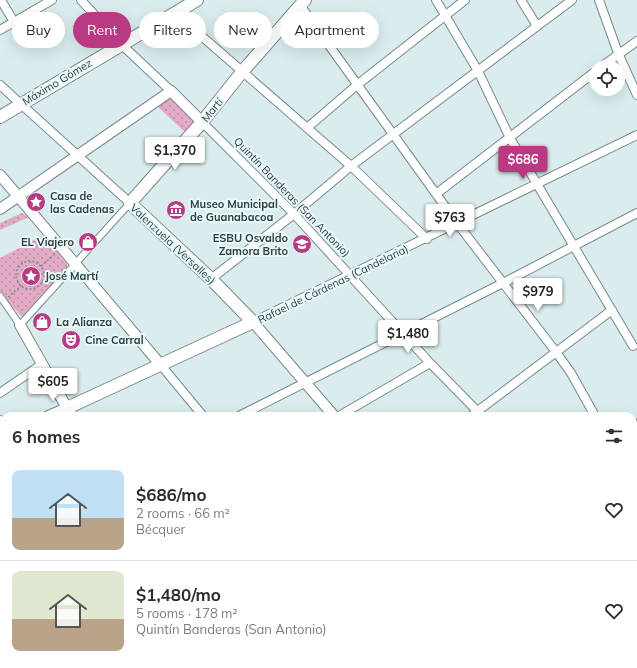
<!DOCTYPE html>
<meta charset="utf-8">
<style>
body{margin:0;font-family:Mulish,sans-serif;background:#f7f7f7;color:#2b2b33;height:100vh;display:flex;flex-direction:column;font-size:15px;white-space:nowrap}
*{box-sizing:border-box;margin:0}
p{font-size:13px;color:#7c7c81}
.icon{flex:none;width:22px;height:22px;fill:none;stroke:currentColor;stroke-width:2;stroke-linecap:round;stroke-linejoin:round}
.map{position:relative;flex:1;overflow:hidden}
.drawer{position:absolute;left:0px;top:412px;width:637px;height:256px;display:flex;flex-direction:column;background:#fff;border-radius:12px 12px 0 0;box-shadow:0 4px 16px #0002}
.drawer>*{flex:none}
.hud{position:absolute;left:12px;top:12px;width:400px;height:36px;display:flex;gap:8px}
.tools{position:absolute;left:589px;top:60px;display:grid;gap:8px}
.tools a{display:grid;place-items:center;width:36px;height:36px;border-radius:50%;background:#fff;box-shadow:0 4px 16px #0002;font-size:20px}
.price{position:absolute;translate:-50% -34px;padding:0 9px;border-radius:4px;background:#fff;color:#222;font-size:13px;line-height:26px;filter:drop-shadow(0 1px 2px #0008)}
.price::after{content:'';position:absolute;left:50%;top:24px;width:12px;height:9px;margin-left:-6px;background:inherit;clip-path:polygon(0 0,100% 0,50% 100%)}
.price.active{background:#ba3983;color:#fff}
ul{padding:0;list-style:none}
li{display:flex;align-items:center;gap:12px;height:100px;padding:0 12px}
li+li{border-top:1px solid #e1e1e2}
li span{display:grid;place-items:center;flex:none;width:112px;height:80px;border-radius:8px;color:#555}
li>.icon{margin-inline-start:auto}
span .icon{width:48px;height:48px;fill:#fffc;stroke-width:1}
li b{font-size:17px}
h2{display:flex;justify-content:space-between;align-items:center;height:48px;padding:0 12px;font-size:17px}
.tag{padding:0 14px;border-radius:18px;background:#fff;box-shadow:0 4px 16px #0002;font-size:14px;line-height:36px}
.tag.active{background:#ba3983;color:#fff}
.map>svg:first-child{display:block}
.green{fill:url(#green-dots)}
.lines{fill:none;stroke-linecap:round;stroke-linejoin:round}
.stream{stroke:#af7292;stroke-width:2}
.pedestrian-casing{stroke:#79898a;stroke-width:8}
.minor-casing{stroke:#79898a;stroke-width:10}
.tertiary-casing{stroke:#79898a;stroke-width:12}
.secondary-casing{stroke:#79898a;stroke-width:14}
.path{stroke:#828e8e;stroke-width:1.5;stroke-dasharray:2 2;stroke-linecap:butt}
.pedestrian{stroke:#fff;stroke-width:6}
.minor{stroke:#fff;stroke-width:8}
.tertiary{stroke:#fff;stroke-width:10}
.secondary{stroke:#fff;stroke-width:12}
.labels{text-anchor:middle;stroke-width:4;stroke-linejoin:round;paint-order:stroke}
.street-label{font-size:11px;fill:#363d3d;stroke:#e7f9fa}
.poi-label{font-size:11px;font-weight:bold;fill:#363d3d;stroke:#e7f9fa;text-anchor:start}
</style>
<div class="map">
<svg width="637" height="668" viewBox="0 0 637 668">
<defs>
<pattern id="green-dots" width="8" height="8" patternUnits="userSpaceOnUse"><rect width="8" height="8" fill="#e3aac5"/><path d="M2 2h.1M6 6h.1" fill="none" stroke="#b98ca1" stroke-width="1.8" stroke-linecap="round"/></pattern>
</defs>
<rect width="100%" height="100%" fill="#daeced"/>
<path class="green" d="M170 95 198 121 187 134 156 105Z
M22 213 29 217 0 230V223Z
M44 235 67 264V271L24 317 21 316 0 293V258Z
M362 664H455L453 668H358Z"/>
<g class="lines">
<path class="stream" d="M633 426 637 419
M428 668 431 664"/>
<defs>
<path id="pedestrian" d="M0 296 20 325 130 203"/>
<path id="minor" d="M1 0 14 22
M81 0 121 44 171 91
M436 0 478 71 510 138 537 184 633 346
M521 0 537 26
M599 0 618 53 637 95
M300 5 457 223 556 352 571 373 595 416
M175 13 351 166 427 239
M0 30 52 0
M601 67 637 41
M0 85 130 203
M202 122 294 214 430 363 482 416
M307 128 357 85 465 0
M436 194 596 71
M211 279 294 214 351 166 572 0
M253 322 637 135
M160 364 203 416
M0 393 42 364
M239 416 503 283 637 213
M339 416 430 363
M471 416 612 310
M0 420 4 427
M633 480 637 485
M0 534 4 532
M633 538 637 536
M0 574 4 582
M52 664 55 668
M183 664 185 668
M271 664 275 668
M252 668 258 664
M358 668 362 664
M506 668 508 664"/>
<path id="tertiary" d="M0 175 160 364
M0 209 171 91 202 122
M253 322 334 416
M20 325 67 408 48 416
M0 438 4 436
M0 645 4 642
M633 659 637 654
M585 664 593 668
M625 668 628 664"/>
<path id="secondary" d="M0 117 197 0
M71 416 67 408 253 322 211 279 130 203 202 122 242 72 305 0
M114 668 120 664"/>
</defs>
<use href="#pedestrian" class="pedestrian-casing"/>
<use href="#minor" class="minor-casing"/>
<use href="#tertiary" class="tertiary-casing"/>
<use href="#secondary" class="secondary-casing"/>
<path class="path" d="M16 275a14 14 0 1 1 28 0a14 14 0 1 1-28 0Z
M41 266 56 253
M8 297 21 286"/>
<use href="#pedestrian" class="pedestrian"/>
<use href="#minor" class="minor"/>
<use href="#tertiary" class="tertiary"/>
<use href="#secondary" class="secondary"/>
</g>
<defs>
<symbol id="sight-disc" viewBox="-11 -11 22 22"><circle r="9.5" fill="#ba3983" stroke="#e7f9fa"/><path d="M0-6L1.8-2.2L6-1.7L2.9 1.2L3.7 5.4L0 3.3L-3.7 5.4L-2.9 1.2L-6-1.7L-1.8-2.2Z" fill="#fff"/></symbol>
<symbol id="museum-disc" viewBox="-11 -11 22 22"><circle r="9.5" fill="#ba3983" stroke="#e7f9fa"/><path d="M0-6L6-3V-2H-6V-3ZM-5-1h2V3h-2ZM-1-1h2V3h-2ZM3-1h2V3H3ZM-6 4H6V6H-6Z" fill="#fff"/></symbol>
<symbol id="shop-disc" viewBox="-11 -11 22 22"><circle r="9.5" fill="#ba3983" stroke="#e7f9fa"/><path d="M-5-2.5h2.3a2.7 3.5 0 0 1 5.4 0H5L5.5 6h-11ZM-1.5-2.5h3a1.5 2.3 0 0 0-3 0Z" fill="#fff"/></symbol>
<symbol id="school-disc" viewBox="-11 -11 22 22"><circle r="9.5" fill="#ba3983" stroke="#e7f9fa"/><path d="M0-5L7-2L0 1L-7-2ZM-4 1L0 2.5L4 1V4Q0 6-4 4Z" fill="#fff"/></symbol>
<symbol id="theatre-disc" viewBox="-11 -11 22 22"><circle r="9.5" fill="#ba3983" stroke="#e7f9fa"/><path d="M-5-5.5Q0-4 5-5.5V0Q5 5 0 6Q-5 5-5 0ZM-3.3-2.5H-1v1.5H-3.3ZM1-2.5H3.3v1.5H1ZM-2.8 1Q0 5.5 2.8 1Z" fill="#fff"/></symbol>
</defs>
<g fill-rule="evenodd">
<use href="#sight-disc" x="25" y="191" width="22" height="22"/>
<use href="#museum-disc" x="165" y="199" width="22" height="22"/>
<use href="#shop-disc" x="77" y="231" width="22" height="22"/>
<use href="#school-disc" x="291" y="233" width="22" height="22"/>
<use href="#sight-disc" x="20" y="265" width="22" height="22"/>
<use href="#shop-disc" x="31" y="311" width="22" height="22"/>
<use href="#theatre-disc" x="60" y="329" width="22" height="22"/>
</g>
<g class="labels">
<g class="street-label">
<text transform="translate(57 82) rotate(-31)" y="4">Máximo Gómez</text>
<text transform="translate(212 110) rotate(-51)" y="4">Martí</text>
<text transform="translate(292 197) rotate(46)" y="4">Quintín Banderas (San Antonio)</text>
<text transform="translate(173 244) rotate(43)" y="4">Valenzuela (Versalles)</text>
<text transform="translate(333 284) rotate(-26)" y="4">Rafael de Cárdenas (Candelaria)</text>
</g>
<g class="poi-label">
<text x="50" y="200">Casa de<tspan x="50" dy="13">las Cadenas</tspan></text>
<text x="190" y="208">Museo Municipal<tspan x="190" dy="13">de Guanabacoa</tspan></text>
<text x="288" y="242" text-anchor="end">ESBU Osvaldo<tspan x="288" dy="13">Zamora Brito</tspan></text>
<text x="74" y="246" text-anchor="end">EL Viajero</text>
<text x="45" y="280">José Martí</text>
<text x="56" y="326">La Alianza</text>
<text x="85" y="344">Cine Carral</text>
</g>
</g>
</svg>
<div class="tools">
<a><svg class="icon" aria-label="locate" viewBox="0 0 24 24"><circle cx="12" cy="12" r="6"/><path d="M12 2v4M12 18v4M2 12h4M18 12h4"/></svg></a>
</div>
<b class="price" style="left:175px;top:171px">$1,370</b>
<b class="price active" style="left:523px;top:180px">$686</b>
<b class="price" style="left:450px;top:238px">$763</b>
<b class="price" style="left:538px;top:312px">$979</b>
<b class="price" style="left:408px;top:354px">$1,480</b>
<b class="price" style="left:53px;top:402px">$605</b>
<div class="hud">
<a class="tag">Buy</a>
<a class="tag active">Rent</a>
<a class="tag">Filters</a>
<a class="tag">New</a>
<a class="tag">Apartment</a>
</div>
<section class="drawer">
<h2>6 homes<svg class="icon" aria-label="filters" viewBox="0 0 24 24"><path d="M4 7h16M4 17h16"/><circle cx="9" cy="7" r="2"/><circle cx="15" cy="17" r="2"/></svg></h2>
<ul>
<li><span style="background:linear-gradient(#bfe0f5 60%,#b9a48a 0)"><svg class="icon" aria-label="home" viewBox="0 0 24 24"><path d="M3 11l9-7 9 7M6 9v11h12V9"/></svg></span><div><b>$686/mo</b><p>2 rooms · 66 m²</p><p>Bécquer</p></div><svg class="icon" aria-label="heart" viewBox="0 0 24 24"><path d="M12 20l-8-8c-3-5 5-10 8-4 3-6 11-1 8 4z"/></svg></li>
<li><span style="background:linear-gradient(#dfe7d0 60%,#b9a48a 0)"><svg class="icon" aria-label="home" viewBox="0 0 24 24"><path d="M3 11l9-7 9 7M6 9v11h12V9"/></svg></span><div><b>$1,480/mo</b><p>5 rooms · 178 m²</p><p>Quintín Banderas (San Antonio)</p></div><svg class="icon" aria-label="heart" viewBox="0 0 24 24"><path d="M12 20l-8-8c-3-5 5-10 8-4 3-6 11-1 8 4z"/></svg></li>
</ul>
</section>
</div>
